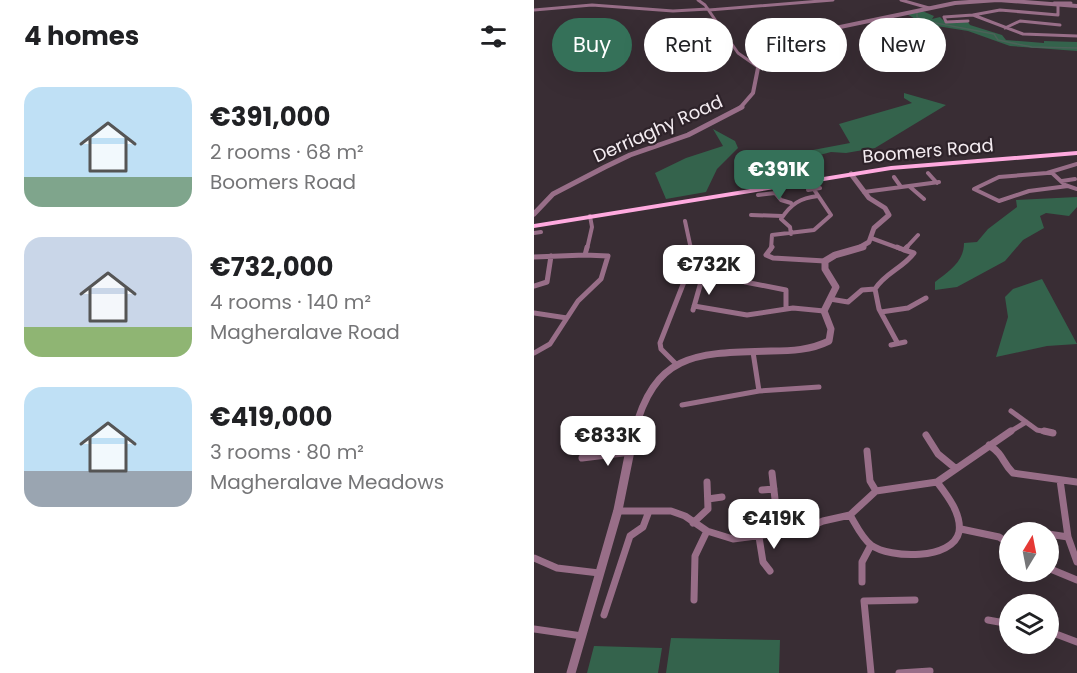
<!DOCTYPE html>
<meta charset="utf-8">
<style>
body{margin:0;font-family:Poppins,sans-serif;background:#f2f2f2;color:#202124;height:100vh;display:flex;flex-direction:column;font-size:22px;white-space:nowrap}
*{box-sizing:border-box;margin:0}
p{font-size:20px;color:#757577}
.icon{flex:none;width:33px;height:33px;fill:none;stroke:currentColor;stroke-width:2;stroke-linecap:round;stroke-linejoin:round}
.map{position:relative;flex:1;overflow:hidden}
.drawer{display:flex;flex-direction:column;background:#fff;width:534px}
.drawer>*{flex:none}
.banner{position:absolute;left:18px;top:18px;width:435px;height:54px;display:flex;gap:12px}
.needle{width:39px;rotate:10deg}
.tools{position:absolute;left:465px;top:522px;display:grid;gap:12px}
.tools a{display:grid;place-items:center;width:60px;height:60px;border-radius:50%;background:#fff;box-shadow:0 6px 24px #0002;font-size:30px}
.price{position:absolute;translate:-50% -51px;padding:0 14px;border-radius:12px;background:#fff;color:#222;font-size:20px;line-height:39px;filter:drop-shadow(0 2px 3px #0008)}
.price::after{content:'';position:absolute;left:50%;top:36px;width:18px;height:14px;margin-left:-9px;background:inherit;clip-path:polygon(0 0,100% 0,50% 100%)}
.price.selected{background:#357159;color:#fff}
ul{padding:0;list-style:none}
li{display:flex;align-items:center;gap:18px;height:150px;padding:0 24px}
li span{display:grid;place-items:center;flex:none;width:168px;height:120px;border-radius:18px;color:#555}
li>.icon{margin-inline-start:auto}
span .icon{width:72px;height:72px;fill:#fffc;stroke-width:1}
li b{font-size:26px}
h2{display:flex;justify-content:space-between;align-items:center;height:72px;padding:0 24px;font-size:26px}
.tag{padding:0 21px;border-radius:27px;background:#fff;box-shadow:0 6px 24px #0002;font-size:21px;line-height:54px}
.tag.selected{background:#357159;color:#fff}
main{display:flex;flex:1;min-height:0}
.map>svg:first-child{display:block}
.green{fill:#34634c}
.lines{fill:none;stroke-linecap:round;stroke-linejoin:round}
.stream{stroke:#4b6158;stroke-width:1.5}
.minor-far3{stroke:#986e88;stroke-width:3}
.minor-far2{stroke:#986e88;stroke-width:4}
.minor-far1{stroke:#986e88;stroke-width:5}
.minor{stroke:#986e88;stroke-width:7}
.tertiary-far3{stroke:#986e88;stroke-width:4}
.tertiary-far2{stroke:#986e88;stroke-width:5}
.tertiary-far1{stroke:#986e88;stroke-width:7}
.tertiary{stroke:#986e88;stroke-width:9}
.primary{fill:#ffaadf;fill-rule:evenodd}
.labels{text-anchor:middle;stroke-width:4.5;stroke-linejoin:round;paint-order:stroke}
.far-street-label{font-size:18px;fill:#f4ecf1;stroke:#2e232a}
</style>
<main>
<section class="drawer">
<h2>4 homes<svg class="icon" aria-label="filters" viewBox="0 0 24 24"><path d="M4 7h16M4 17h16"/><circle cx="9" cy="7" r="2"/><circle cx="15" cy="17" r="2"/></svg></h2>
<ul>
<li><span style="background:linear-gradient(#bfe0f5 75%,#7fa58c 0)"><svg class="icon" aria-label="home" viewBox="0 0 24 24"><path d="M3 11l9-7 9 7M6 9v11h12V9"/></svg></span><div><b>€391,000</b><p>2 rooms · 68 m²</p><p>Boomers Road</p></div></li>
<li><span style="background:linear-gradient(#c9d6e8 75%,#8fb573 0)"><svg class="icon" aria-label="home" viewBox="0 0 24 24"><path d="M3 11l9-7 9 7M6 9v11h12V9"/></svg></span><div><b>€732,000</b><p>4 rooms · 140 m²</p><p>Magheralave Road</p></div></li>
<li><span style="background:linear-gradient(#bfe0f5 70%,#9aa5b1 0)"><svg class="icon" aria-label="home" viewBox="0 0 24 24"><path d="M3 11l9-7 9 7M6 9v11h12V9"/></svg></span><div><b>€419,000</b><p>3 rooms · 80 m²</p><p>Magheralave Meadows</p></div></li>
</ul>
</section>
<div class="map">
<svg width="543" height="673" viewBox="0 0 543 673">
<rect width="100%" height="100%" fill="#392d34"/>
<path class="green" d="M386 10 400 16 398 19 406 17 411 22H434L436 25 468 35 472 40 510 43V41L543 42V51L476 46 434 31 390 24 371 13Z
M370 93 412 105 341 148 312 153 297 152 252 164 242 157 316 143 305 124 378 103 370 98Z
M179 129 201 141 204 148 183 169 172 192 132 199 121 173 152 158 189 146Z
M543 197V207L535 216 512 213 506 216 510 228 489 240 471 261 423 287 401 290V282C415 271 430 262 430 243L443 242 454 229 483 207 482 200Z
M508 279 543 344 513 346 462 357 474 317 471 297 479 289Z
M137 638 246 640 245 673H132Z
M60 646 128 648 124 673H53Z"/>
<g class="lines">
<path class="stream" d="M383 12V17L391 21 460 34 464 40 498 47 543 48"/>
<path class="minor-far3" d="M164 0 171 5 204 53 224 67
M367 0 395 8
M520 3H537
M524 5V15L466 10 439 15 489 34 543 36
M0 10 58 5 139 11 174 9
M175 10 299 0
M434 21 412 22 410 17 439 15
M471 28 486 21 526 25"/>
<path class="minor-far2" d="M517 172 531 185 543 189
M394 173 403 183
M360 177 367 187
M528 181 541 179
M375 186 390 199
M534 186 495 191 465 201 440 189 465 177 513 173 543 164
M274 190 286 188
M330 192 405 182
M224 195 241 193 247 200 257 203
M217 215 248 216
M151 221 157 249
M0 233 7 232
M257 234 256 227 247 219C257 204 266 198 284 196
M337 238 367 249
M53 249 58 227 56 216
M237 249 238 235 280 230 297 215 279 188
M371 249 384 235"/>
<path class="minor-far1" d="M238 247 232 255 239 258 291 261
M363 247 370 250 373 247
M0 257 51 255 53 247
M211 282 252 290V309
M0 286 13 282 17 256
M296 299 314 302 328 290 341 289
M160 306 213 315 259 308 290 311
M159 310 169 275
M347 312 374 308 392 298
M0 313 33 318
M363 342 345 309 341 289C351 273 369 268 380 253L370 250
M357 345 371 342
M219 352 225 391
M0 353 16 344 44 301 67 279 74 256 51 255
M143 365 127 349 126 343 159 259 157 247
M148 405 225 391 285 387
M477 411 503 430 518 433
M474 433 492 422"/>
<path class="minor" d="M510 431 519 433
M392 435 404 454 421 468
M455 445C471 456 467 461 479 473L543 482
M333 451 336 481 342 491
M48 458 97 452
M238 473 245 534
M526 480 534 537 543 562
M228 490 240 489
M174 499 188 497
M83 511H137L151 516 173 531 199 539 268 530 289 521 316 515 342 491 403 482 477 431
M316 515C322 525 328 538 337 545 356 559 419 560 425 532 428 514 413 495 403 482
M159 523 174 509 173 482
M427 529 465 537 476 544
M494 532H498
M514 534 534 537
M225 537 229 562 236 571
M0 558 23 568 65 573
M514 568 543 580
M328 582V562L337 545
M160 600 161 556 173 531
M70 615 96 536 109 527 115 511
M454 620 476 624
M0 629 48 636
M514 631 543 642
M337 673 330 601 381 600
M365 673 396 671"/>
<path class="tertiary-far3" d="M206 108 219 93 226 58 263 36 421 3 464 0 543 6"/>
<path class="tertiary-far2" d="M317 174 335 198 351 208 355 215 340 228 335 242 323 249
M0 214 19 194 71 167 96 155 154 135 208 107"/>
<path class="tertiary-far1" d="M100 433C121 351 164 353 237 351 257 351 277 350 295 341L297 329 290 311 302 287 291 269V261L301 255 329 247"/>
<path class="tertiary" d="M37 673 84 510 100 431"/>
<path class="primary" d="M543 151V155L357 170 0 228V224L357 166Z"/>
</g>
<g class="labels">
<g class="far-street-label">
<text transform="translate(124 129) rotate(-24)" y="6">Derriaghy Road</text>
<text transform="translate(394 151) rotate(-5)" y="6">Boomers Road</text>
</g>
</g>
</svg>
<div class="tools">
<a><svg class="needle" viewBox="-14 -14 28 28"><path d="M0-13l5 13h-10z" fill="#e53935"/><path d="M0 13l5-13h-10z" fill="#757577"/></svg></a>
<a><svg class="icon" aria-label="layers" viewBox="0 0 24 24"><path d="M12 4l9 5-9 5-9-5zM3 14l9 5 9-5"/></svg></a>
</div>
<b class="price selected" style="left:245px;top:201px">€391K</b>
<b class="price" style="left:175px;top:296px">€732K</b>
<b class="price" style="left:74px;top:467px">€833K</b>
<b class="price" style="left:240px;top:550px">€419K</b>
<div class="banner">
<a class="tag selected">Buy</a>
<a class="tag">Rent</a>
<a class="tag">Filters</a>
<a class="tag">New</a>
</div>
</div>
</main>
